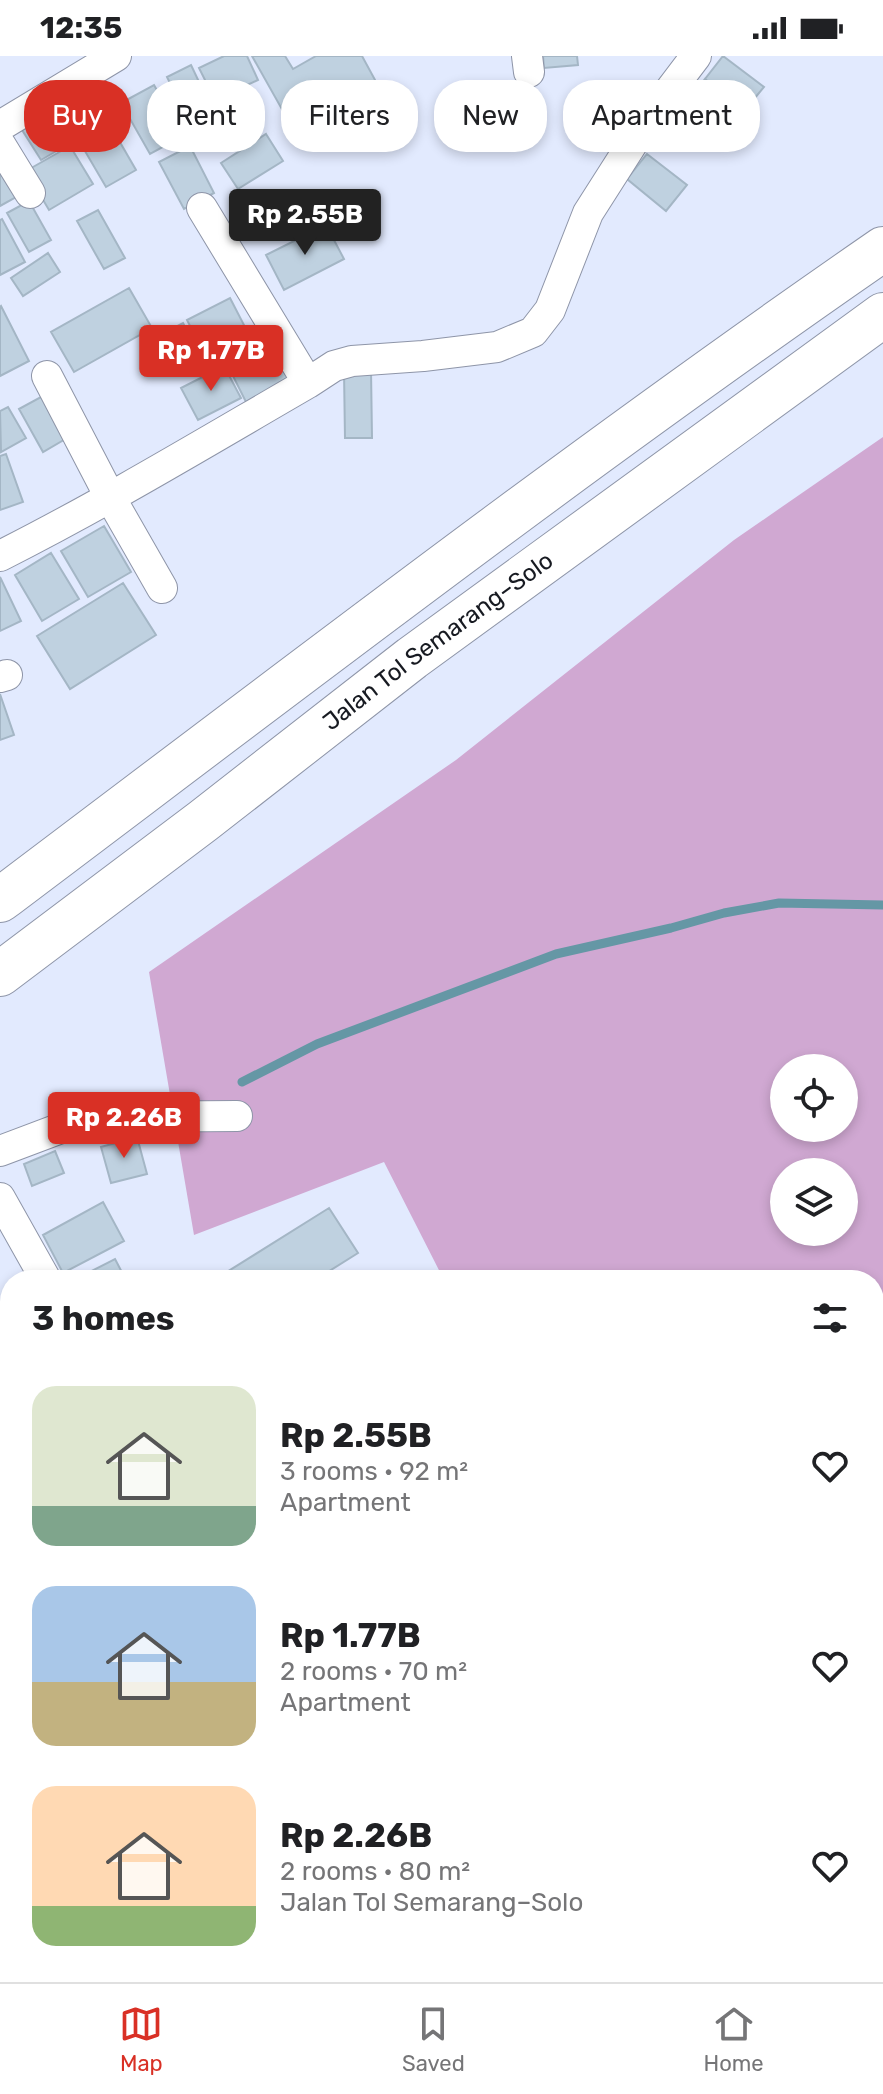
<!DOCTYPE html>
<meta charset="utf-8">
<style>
body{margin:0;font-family:Rubik,sans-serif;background:#f6f6f6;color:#202124;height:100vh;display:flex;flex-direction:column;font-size:30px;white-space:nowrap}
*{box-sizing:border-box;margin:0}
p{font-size:26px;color:#757577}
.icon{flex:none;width:44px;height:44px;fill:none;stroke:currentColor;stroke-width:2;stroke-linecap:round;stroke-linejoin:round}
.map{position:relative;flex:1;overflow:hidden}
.side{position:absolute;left:0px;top:1214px;width:884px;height:712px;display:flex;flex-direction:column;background:#fff;border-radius:32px 32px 0 0;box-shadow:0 4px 12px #0003}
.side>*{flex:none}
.hud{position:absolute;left:24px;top:24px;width:836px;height:72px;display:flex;gap:16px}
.controls{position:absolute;left:770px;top:998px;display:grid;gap:16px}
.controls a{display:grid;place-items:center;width:88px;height:88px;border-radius:50%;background:#fff;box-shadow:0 4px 12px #0003;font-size:40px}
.price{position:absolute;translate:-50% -68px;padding:0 18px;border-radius:8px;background:#d93025;color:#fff;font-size:26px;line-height:52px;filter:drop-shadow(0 2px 4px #0008)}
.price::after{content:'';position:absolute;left:50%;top:48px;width:24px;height:18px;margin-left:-12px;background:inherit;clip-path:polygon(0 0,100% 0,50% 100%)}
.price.current{background:#222;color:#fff}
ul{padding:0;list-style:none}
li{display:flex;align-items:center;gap:24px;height:200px;padding:0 32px}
li span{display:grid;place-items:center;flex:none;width:224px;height:160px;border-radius:24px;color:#555}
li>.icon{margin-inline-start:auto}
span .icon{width:96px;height:96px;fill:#fffc;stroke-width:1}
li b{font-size:34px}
h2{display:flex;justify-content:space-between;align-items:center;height:96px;padding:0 32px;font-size:34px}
.chip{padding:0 28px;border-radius:32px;background:#fff;box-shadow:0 4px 12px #0003;font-size:28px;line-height:72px}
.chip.current{background:#d93025;color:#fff}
.status{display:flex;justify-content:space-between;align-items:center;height:56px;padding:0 40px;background:#fff;direction:ltr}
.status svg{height:22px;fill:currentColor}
.menu{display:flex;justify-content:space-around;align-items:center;height:112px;border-top:2px solid #e0e0e0;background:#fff;font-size:22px;color:#757577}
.menu a{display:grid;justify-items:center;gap:4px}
.menu .current{color:#d93025}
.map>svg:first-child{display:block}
.forest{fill:#d0a8d2;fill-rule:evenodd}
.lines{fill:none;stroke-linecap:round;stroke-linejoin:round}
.stream{stroke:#6597a5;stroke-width:9}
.building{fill:#bfd1e0;stroke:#a4b6c5;stroke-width:2}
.minor-casing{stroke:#8e95a8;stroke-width:32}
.highway-casing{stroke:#8e95a8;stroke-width:46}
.path{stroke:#7b808e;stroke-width:5;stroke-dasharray:2 6;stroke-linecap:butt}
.minor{stroke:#fff;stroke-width:30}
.highway{stroke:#fff;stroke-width:44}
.labels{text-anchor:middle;stroke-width:7;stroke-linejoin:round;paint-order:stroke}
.street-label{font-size:24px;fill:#171a21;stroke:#e2eafe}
</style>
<div class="status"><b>12:35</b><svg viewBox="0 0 49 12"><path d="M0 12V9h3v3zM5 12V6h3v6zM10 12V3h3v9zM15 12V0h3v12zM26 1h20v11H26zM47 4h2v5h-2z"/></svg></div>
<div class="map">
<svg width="883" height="1926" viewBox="0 0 883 1926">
<rect width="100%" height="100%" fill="#e2eafe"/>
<path class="forest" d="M883 381V1365L874 1364V1224H444L384 1106 194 1179 149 916 456 704 734 484ZM784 1012H844V1072H784ZM784 1116H844V1176H784Z"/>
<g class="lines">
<path class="stream" d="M242 1026 317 988 556 898 671 872 724 857 779 847 883 849"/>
</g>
<path class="building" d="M224 0H247L258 24 215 44 199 12Z
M252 0H285L293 13 316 0H362L380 33 297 80Z
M543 0H577L578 9 544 12Z
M723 0 764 31 745 54 705 23Z
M191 9 209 47 185 58 167 21Z
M705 23 745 54 725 80 686 48Z
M84 24 136 114 106 131 54 42Z
M154 29 183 80 150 98 121 47Z
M42 52 65 90 41 104 17 66Z
M266 78 283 105 238 133 221 107Z
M70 90 93 128 49 154 26 115Z
M190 90 214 137 184 153 159 106Z
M647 98 687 129 666 155 627 123Z
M0 111 16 141 0 150Z
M29 145 51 184 29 196 7 157Z
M98 154 125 202 104 213 77 165Z
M2 163 25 206 0 219V164Z
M326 169 344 203 284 234 266 199Z
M48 197 60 216 23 240 11 222Z
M129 232 152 272 74 316 51 276Z
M230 242 245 271 202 293 187 264Z
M1 250 29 305 0 320V251Z
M183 267 198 296 163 314 148 285Z
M270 278 293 325 247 348 224 302Z
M224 310 241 342 198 364 181 332Z
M371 314 372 382H345L344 315Z
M50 336 74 378 43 396 19 353Z
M8 351 26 382 1 396 0 355Z
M6 398 23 446 0 454V400Z
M104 470 131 516 88 541 61 495Z
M51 497 79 543 42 565 15 519Z
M0 521 21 565 0 575Z
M123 527 156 579 70 633 37 580Z
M0 638 14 679 0 684Z
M137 1081 147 1118 111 1127 101 1091Z
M55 1095 64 1117 32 1130 24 1108Z
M103 1146 124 1185 63 1217 43 1179Z
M329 1152 358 1197 315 1224H214Z
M115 1203 126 1224H74Z
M17 1916H41L45 1926H0V1922Z"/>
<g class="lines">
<defs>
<path id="minor" d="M527 0 529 16
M0 70 116 0
M0 88 30 137
M202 152 308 327
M47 320 110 441 162 532
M0 500C105 447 206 386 308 327L334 310 352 305 423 300 497 291 533 276 550 254 588 157 646 66 696 0
M0 621 7 619
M0 1095 85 1063 108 1061 237 1060
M0 1142 46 1224
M217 1926 252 1916"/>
<g id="highway">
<path d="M0 844C292 624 582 401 883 193"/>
<path id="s1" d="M0 918 203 765 412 602 883 259"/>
</g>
</defs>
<use href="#minor" class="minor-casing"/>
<use href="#highway" class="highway-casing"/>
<path class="path" d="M874 1864 883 1862"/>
<use href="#minor" class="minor"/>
<use href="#highway" class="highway"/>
</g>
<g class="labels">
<g class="street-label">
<text dy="8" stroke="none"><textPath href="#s1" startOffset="550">Jalan Tol Semarang–Solo</textPath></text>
</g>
</g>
</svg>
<div class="controls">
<a><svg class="icon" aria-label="locate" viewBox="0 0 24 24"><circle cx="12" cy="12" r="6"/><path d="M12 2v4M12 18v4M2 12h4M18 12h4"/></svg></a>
<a><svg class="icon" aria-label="layers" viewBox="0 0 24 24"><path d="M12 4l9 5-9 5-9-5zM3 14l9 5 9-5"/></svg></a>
</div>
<b class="price current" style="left:305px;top:201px">Rp 2.55B</b>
<b class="price" style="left:211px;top:337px">Rp 1.77B</b>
<b class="price" style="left:124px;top:1104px">Rp 2.26B</b>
<div class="hud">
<a class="chip current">Buy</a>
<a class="chip">Rent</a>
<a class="chip">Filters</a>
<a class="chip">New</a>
<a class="chip">Apartment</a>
</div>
<section class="side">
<h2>3 homes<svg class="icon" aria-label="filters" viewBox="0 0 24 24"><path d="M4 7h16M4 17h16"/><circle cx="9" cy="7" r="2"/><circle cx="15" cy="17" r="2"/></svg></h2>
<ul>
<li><span style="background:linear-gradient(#dfe7d0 75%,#7fa58c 0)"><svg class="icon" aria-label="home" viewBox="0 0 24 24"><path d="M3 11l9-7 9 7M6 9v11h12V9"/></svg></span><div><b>Rp 2.55B</b><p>3 rooms · 92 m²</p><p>Apartment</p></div><svg class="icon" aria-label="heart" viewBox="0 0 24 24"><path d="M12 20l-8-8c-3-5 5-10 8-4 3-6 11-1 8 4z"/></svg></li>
<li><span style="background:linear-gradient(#a9c7e8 60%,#c2b280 0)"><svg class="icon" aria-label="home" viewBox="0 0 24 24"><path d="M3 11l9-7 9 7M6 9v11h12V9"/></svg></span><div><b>Rp 1.77B</b><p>2 rooms · 70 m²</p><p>Apartment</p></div><svg class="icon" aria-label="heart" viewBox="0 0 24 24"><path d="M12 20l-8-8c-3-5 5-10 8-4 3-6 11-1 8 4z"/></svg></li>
<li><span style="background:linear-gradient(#ffd9b3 75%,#8fb573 0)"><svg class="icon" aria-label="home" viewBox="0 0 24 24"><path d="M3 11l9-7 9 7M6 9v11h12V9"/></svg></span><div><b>Rp 2.26B</b><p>2 rooms · 80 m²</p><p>Jalan Tol Semarang–Solo</p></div><svg class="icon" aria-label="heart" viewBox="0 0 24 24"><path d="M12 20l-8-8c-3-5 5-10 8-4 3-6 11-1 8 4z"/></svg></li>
</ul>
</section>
</div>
<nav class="menu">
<a class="current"><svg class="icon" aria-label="map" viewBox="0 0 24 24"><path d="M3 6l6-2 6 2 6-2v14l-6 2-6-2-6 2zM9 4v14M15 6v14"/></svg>Map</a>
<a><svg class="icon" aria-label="saved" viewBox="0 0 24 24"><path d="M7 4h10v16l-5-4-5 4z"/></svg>Saved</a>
<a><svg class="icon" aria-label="home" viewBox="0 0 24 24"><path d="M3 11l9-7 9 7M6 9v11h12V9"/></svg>Home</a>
</nav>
